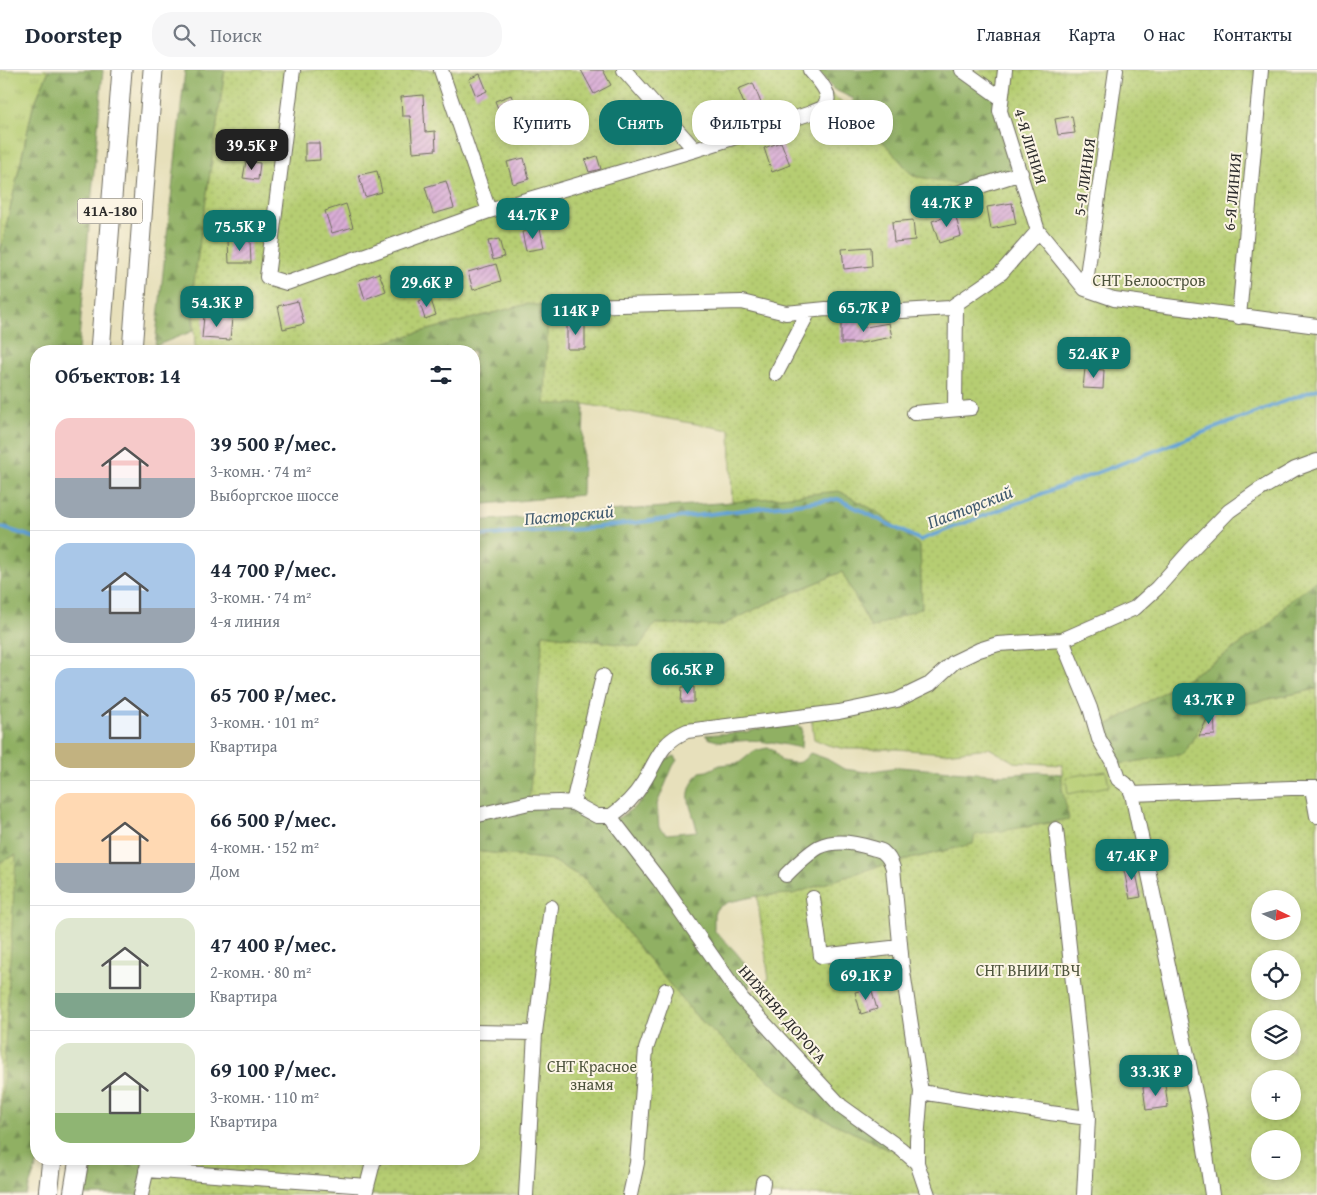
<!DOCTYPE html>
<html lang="ru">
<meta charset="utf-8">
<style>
body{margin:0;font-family:"Gentium Book Plus",serif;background:#f6f6f7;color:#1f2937;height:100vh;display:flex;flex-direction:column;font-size:19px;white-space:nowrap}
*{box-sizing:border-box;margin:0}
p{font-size:16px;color:#747a83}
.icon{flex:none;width:28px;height:28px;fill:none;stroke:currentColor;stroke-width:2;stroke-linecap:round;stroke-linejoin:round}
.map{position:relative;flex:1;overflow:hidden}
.details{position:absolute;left:30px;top:275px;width:450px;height:820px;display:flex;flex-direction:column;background:#fff;border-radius:20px;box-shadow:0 2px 8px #0003}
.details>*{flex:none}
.banner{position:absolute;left:495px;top:30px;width:475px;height:45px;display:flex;gap:10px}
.needle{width:32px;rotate:95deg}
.tools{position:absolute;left:1251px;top:820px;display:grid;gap:10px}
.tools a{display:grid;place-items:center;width:50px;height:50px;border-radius:50%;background:#fff;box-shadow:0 2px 8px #0003;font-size:25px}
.price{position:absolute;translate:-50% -42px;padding:0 11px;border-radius:10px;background:#0f766e;color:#fff;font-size:16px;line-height:32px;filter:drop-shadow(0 1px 2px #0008)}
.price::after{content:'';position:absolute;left:50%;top:30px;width:15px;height:11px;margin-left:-8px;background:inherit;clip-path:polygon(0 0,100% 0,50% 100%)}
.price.current{background:#222;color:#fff}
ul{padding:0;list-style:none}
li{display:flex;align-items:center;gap:15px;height:125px;padding:0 25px}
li+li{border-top:1px solid #e0e1e3}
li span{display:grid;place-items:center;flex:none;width:140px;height:100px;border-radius:15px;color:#555}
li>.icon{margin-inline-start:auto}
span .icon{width:60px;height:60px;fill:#fffc;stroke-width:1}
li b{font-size:21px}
h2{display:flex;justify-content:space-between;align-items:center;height:60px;padding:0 25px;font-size:21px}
.chip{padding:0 18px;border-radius:20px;background:#fff;box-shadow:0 2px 8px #0003;font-size:18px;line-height:45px}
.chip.current{background:#0f766e;color:#fff}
header{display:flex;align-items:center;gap:30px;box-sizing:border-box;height:70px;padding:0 25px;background:#fff;border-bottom:1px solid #e0e1e3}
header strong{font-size:24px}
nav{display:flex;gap:28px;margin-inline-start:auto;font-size:18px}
.search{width:350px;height:45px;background:#f6f6f7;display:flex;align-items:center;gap:12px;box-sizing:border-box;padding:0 18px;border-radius:20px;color:#747a83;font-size:19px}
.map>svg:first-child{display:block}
.grass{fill:url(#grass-tufts);stroke:#707c4e}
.forest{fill:url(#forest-firs);stroke:#5e6e48}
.garden{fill:url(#garden-dots);stroke:#707c4e;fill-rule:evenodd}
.pitch{fill:#b6cd72;stroke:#707c4e}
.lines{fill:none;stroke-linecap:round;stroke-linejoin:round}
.stream{stroke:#62a2d5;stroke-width:4}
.building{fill:url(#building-hatch)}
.minor-casing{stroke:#6d6a5d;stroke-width:16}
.major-casing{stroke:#6d6a5d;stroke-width:21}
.minor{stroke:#fff;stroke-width:14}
.major{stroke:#fff;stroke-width:19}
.labels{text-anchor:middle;stroke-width:4;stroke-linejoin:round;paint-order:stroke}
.shield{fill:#fcf5e5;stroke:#6a6863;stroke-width:1}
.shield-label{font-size:15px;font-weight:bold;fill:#2b2b2b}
.street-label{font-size:16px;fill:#2b2b2b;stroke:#fcf5e5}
.park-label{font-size:16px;fill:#4e543d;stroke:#fcf5e5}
.water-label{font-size:18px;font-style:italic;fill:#415b6f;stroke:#fcf5e5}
</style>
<header>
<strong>Doorstep</strong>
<div class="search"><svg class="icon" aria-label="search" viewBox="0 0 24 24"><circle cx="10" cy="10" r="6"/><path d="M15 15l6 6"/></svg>Поиск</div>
<nav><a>Главная</a><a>Карта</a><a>О нас</a><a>Контакты</a></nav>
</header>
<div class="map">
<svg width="1317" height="1125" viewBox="0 0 1317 1125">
<defs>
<pattern id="grass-tufts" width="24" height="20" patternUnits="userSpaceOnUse" patternTransform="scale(1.25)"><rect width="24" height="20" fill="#b6cd72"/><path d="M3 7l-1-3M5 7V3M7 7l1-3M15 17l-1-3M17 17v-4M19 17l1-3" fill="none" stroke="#9db063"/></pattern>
<pattern id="forest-firs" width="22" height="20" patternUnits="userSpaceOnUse" patternTransform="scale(1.25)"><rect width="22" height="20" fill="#90b064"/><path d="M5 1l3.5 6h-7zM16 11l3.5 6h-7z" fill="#768f53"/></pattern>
<pattern id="garden-dots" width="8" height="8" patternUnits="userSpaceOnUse" patternTransform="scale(1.25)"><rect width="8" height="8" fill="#b6cd72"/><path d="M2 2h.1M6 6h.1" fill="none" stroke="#9db063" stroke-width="1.8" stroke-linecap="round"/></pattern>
<pattern id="building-hatch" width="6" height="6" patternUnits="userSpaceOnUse" patternTransform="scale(1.25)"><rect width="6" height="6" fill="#daaed7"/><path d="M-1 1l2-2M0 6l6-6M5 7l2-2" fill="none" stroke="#b18eaf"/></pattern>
</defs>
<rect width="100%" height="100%" fill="#fcf5e5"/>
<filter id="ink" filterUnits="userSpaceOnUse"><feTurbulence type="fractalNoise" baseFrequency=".02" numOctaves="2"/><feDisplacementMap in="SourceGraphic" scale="10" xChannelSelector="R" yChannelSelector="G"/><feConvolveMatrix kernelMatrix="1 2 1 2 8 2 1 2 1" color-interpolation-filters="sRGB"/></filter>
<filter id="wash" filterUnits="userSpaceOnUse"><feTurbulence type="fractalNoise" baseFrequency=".0096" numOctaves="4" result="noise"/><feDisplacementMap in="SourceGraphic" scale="20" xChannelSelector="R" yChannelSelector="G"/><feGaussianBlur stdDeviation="1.12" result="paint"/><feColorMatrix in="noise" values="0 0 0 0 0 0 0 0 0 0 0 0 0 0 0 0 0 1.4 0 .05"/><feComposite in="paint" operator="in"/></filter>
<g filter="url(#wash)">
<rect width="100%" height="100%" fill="#e7e0bb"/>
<path class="grass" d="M0 0H49L33 37 0 184Z"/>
<path class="forest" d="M49 0H103L78 281H36V1089H39L26 1125H0V1065L15 786 0 792V184L33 37Z
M185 0H225L193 219V261L155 276Z
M817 0H962L1000 27 1020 102 974 117 913 106 866 52 848 39 854 29 833 19Z
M527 234 549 236 545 333 584 334 582 425 474 435V281H357L416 263Z
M839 421 876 441 920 476 922 539 871 558 842 502 764 535 721 556 656 554 639 577 543 564 541 732 618 748 632 739 644 728 662 691 675 686 677 690 673 696 657 734 659 758 667 764 697 761C693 736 679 727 700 702L707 701 720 695 739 693 754 681 767 678 773 679 781 691C795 693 800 696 810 683L827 689 844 699 866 702 899 697 1004 705 1039 702 1061 704 1069 749 1030 756 973 774 873 798 793 824 757 826 729 832 718 837 714 843V860C725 871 751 894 751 911 751 917 746 923 742 928L898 1077 888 1080 878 1074 800 1038 697 947 640 879 586 810 552 790 474 781V451L732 432Z
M1317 510V619L1209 642 1184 684 1114 695 1096 658 1111 653 1135 639 1220 588 1271 553 1287 533Z
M799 650 798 656 802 658 801 678 772 672 764 673C754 665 718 679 705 665L746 662Z
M90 1089H149L141 1125H85Z"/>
<path class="garden" d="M225 0H810L827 21 866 52 913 106 974 117 1020 102 1000 28 962 0H1317V510L1287 533 1271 553 1220 588 1135 639 1111 653 1096 658 1114 695 1184 684 1209 642 1317 619V1125H141L149 1089H474V781L552 790 586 810 640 879 697 947 800 1038 878 1074 888 1080 897 1077 841 1036 742 929 769 909 757 826 793 824 873 798 973 774 975 765 1050 753 1069 749 1062 718V695L1014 692 989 678 944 683 897 679H846L828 675 814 669 811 645 680 664 621 740H585L529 733 543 564 639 577 655 554 721 556 764 535 842 502 871 558 922 538 920 476 876 441 839 421 732 432 730 360 584 334H545L548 236 527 234 416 263 357 281H195L193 219ZM1260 829H1292V861H1260ZM1260 889H1292V921H1260ZM1260 949H1292V981H1260ZM1260 1009H1292V1041H1260ZM1260 1069H1292V1101H1260Z
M16 785V786L0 1065V792Z"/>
<path class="pitch" d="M1106 701 1109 716 1068 724 1066 707Z"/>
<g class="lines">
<path class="stream" d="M0 457 36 468
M474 466 581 459 838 429 920 470 1317 319"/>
</g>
<g id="blocks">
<path class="building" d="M581 0H603L611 15 594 24Z
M480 4 487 21 476 26 469 9Z
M753 13 761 33 746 39 738 19Z
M423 25 425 62 435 61 436 80 413 82 410 46H402L401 27Z
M511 25 519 45 503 51 495 31Z
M1072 46 1075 63 1058 65 1055 49Z
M781 72 790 95 772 102 764 78Z
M305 73H319L320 90 305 91Z
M597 86 601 99 589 102 585 90Z
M524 88 529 109 513 114 507 92Z
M246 91 260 93 258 110 243 108Z
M377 101 382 122 365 127 359 105Z
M446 111 454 138 433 144 425 117Z
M1012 133 1016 154 991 159 987 137Z
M346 134 353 157 332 163 325 141Z
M955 144 961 166 939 173 932 151Z
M913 150 915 170 894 172 892 152Z
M540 158 544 178 526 181 522 162Z
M499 169 504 187 493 190 488 171Z
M228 170H250L251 193H229Z
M871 177 872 196 844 199 842 179Z
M496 194 501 211 473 220 468 202Z
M379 203 386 221 365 229 359 210Z
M430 227 436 245 425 249 419 231Z
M298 231 304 254 283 259 278 236Z
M204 246 232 248 230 270 202 268Z
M860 251V258L889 253 892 267 861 273H841V252Z
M567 253H585V279H567Z
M1085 298 1104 300 1103 319 1083 318Z
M682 617H694V632H681Z
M1214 634 1215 665 1199 666Z
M1134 794 1141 827 1130 829 1123 796Z
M871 918 877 939 861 944 855 922Z
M1165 1014 1168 1037 1146 1040 1143 1017Z"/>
</g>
</g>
<g filter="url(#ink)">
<use href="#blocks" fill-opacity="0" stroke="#6d6a5d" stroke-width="1"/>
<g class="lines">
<defs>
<path id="minor" d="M293 0 267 207 287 213 489 141 695 80 811 43C814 41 819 40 822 38 837 27 817 9 810 0
M441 0 489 141
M624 0 695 80
M962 0 1001 28
M1005 0 1000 41 1038 161 1085 219 1114 229 1317 256
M920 135 1021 103
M1085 219 1116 0
M581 236 742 232 786 243 826 239 902 241 950 238 1001 203 1038 161
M1239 247 1261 0
M776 304 809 241
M955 339 956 234
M914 343 971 338
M1062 570 1090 638 1099 669 1112 691 1118 709 1129 717 1132 724 1200 1046 1212 1125
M1312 718 1317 746
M1132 724 1291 718H1317
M573 733 603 606
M474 746 529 733 559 732 573 733 597 746H611C624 737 635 726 643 713 658 690 659 673 687 661L839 642 897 630 930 614 954 592 979 580 998 574 1062 570 1135 538 1157 518 1190 481 1229 441 1259 420 1295 399 1317 391
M611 746 615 753 659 810 742 929 841 1036 901 1079 917 1093
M1056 759 1088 1048 1084 1125
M786 805C796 795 807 784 819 777 835 769 856 773 872 778 875 779 881 780 883 782 888 786 891 791 893 798L902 895 921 1022 917 1070V1093L928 1125
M813 828 821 886 900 877
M474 962 535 963
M921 1022 1050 1043 1088 1048
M146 1100 367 1116
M365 1124 374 1089
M141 1125 149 1089
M526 1125 535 963 551 837
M630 1125 637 1093 646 979 666 920
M761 1125 763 1112"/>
<path id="major" d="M100 281 122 0
M132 281 153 0
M48 1125 52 1089
M73 1125 79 1089"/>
</defs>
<use href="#minor" class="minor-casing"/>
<use href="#major" class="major-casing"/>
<use href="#minor" class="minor"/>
<use href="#major" class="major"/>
</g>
</g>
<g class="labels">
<rect class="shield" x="77.5" y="128.5" width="65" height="25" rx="4"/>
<g class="shield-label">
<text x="110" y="146">41А-180</text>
</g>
<g class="street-label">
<text transform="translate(1031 76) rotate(73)" y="6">4-Я ЛИНИЯ</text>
<text transform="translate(1084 107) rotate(-82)" y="6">5-Я ЛИНИЯ</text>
<text transform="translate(1232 122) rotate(-85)" y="6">6-Я ЛИНИЯ</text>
<text transform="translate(783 944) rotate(49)" y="6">НИЖНЯЯ ДОРОГА</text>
</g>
<g class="park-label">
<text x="1149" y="216">СНТ Белоостров</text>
<text x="1028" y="906">СНТ ВНИИ ТВЧ</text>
<text x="592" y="1002">СНТ Красное<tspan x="592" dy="18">знамя</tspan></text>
</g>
<g class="water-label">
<text transform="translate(970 437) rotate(-21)" y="6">Пасторский</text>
<text transform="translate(569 445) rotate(-5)" y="6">Пасторский</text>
</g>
</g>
</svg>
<div class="tools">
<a><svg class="needle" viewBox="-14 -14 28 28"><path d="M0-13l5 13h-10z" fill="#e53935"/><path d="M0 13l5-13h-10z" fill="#747a83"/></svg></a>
<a><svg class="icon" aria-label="locate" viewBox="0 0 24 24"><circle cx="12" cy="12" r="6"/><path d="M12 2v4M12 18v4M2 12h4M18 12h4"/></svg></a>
<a><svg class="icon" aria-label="layers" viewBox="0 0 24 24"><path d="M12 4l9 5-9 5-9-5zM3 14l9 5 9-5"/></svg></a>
<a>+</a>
<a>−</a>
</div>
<b class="price current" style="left:252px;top:101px">39.5K ₽</b>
<b class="price" style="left:947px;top:158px">44.7K ₽</b>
<b class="price" style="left:533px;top:170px">44.7K ₽</b>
<b class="price" style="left:240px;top:182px">75.5K ₽</b>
<b class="price" style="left:427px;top:238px">29.6K ₽</b>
<b class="price" style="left:217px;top:258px">54.3K ₽</b>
<b class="price" style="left:864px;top:263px">65.7K ₽</b>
<b class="price" style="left:576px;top:266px">114K ₽</b>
<b class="price" style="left:1094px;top:309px">52.4K ₽</b>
<b class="price" style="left:688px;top:625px">66.5K ₽</b>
<b class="price" style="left:1209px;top:655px">43.7K ₽</b>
<b class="price" style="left:1132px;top:811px">47.4K ₽</b>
<b class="price" style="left:866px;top:931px">69.1K ₽</b>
<b class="price" style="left:1156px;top:1027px">33.3K ₽</b>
<div class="banner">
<a class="chip">Купить</a>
<a class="chip current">Снять</a>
<a class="chip">Фильтры</a>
<a class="chip">Новое</a>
</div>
<section class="details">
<h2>Объектов: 14<svg class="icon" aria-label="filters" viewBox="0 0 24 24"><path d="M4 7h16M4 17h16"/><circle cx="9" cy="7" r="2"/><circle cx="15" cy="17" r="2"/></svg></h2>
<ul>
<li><span style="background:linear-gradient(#f6c9c9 60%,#9aa5b1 0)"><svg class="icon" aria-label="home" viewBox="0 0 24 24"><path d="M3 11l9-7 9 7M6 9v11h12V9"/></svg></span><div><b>39 500 ₽/мес.</b><p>3-комн. · 74 m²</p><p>Выборгское шоссе</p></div></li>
<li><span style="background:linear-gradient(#a9c7e8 65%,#9aa5b1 0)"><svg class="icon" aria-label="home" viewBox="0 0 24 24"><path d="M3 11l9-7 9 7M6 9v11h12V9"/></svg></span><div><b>44 700 ₽/мес.</b><p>3-комн. · 74 m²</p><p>4-я линия</p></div></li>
<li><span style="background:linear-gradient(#a9c7e8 75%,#c2b280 0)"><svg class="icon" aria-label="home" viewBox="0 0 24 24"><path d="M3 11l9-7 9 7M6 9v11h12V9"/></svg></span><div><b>65 700 ₽/мес.</b><p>3-комн. · 101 m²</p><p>Квартира</p></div></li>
<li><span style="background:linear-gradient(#ffd9b3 70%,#9aa5b1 0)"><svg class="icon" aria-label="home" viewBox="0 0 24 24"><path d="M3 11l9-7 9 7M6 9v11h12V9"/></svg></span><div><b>66 500 ₽/мес.</b><p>4-комн. · 152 m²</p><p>Дом</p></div></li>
<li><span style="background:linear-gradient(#dfe7d0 75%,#7fa58c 0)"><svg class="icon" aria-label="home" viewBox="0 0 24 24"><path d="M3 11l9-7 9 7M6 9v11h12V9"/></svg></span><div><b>47 400 ₽/мес.</b><p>2-комн. · 80 m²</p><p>Квартира</p></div></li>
<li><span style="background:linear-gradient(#dfe7d0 70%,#8fb573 0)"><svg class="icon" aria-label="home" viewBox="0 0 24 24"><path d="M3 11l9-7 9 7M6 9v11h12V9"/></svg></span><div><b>69 100 ₽/мес.</b><p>3-комн. · 110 m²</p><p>Квартира</p></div></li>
</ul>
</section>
</div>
